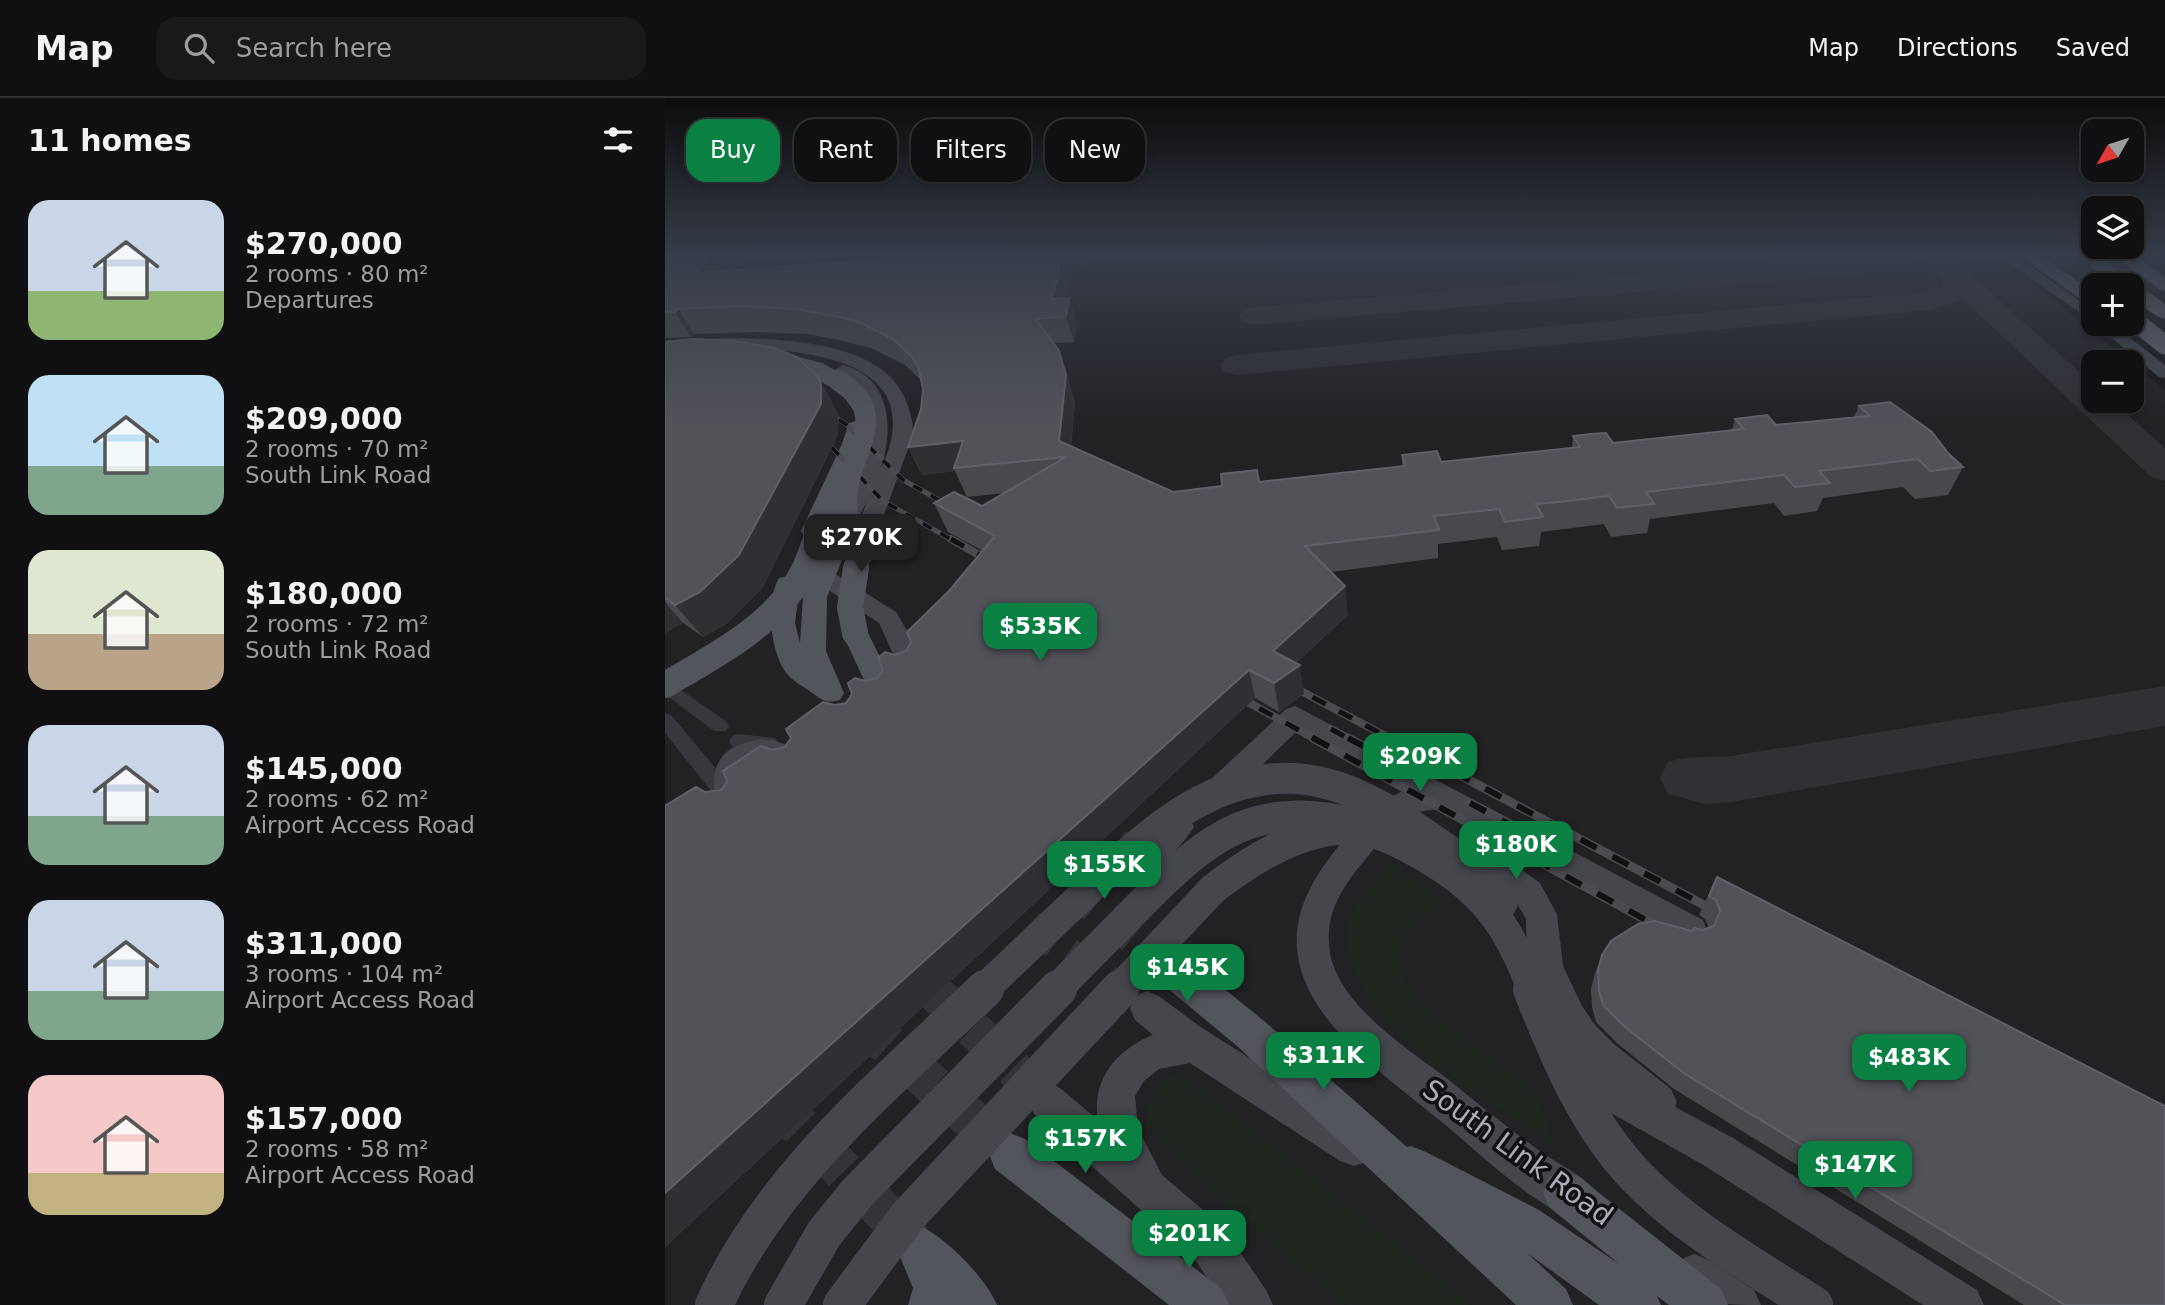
<!DOCTYPE html>
<meta charset="utf-8">
<style>
body{margin:0;font-family:"DejaVu Sans",sans-serif;background:#19191b;color:#f1f3f6;height:100vh;display:flex;flex-direction:column;font-size:26px;white-space:nowrap}
*{box-sizing:border-box;margin:0}
p{font-size:23px;color:#9c9d9f}
.icon{flex:none;width:38px;height:38px;fill:none;stroke:currentColor;stroke-width:2;stroke-linecap:round;stroke-linejoin:round}
.map{position:relative;flex:1;overflow:hidden}
.drawer{display:flex;flex-direction:column;background:#101012;width:665px}
.drawer>*{flex:none}
.banner{position:absolute;left:21px;top:21px;width:665px;height:63px;display:flex;gap:14px}
.needle{width:46px;rotate:231deg}
.controls{position:absolute;left:1416px;top:21px;display:grid;gap:14px}
.controls a{display:grid;place-items:center;width:63px;height:63px;border-radius:14px;background:#101012;box-shadow:0 4px 10px #0003,0 0 0 2px #303032;font-size:35px}
.price{position:absolute;translate:-50% -60px;padding:0 16px;border-radius:14px;background:#0b8043;color:#fff;font-size:23px;line-height:46px;filter:drop-shadow(0 2px 4px #0008)}
.price::after{content:'';position:absolute;left:50%;top:42px;width:21px;height:16px;margin-left:-10px;background:inherit;clip-path:polygon(0 0,100% 0,50% 100%)}
.price.active{background:#222;color:#fff}
ul{padding:0;list-style:none}
li{display:flex;align-items:center;gap:21px;height:175px;padding:0 28px}
li span{display:grid;place-items:center;flex:none;width:196px;height:140px;border-radius:21px;color:#555}
li>.icon{margin-inline-start:auto}
span .icon{width:84px;height:84px;fill:#fffc;stroke-width:1}
li b{font-size:30px}
h2{display:flex;justify-content:space-between;align-items:center;height:84px;padding:0 28px;font-size:30px}
.chip{padding:0 24px;border-radius:21px;background:#101012;box-shadow:0 4px 10px #0003,0 0 0 2px #303032;font-size:24px;line-height:63px}
.chip.active{background:#0b8043;color:#fff}
header{display:flex;align-items:center;gap:42px;box-sizing:border-box;height:98px;padding:0 35px;background:#101012;border-bottom:2px solid #303032}
header strong{font-size:33px}
nav{display:flex;gap:38px;margin-inline-start:auto;font-size:24px}
.search{width:490px;height:63px;background:#19191b;display:flex;align-items:center;gap:18px;box-sizing:border-box;padding:0 24px;border-radius:21px;color:#9c9d9f;font-size:26px}
main{display:flex;flex:1;min-height:0}
.map>svg:first-child{display:block}
.built{fill:#222225}
.green{fill:#1e261f}
.lines{fill:none;stroke-linecap:round;stroke-linejoin:round}
.taxiway{fill:#303135;fill-rule:evenodd}
.secondary-tunnel-far1{stroke:#333438;stroke-width:31;stroke-dasharray:31 16;stroke-linecap:butt}
.secondary-tunnel{stroke:#333438;stroke-width:38;stroke-dasharray:38 19;stroke-linecap:butt}
.primary-tunnel-far1{stroke:#333438;stroke-width:32;stroke-dasharray:32 17;stroke-linecap:butt}
.primary-tunnel{stroke:#333438;stroke-width:41;stroke-dasharray:41 21;stroke-linecap:butt}
.street{fill:#37383d;fill-rule:evenodd}
.secondary{fill:#45474d;fill-rule:evenodd}
.primary{fill:#53555c;fill-rule:evenodd}
.highway{fill:#63666e;fill-rule:evenodd}
.rail-far2-casing{stroke:#4a4c52;stroke-width:5}
.rail-far1-casing{stroke:#4a4c52;stroke-width:8}
.rail-casing{stroke:#4a4c52;stroke-width:9}
.rail-far2{stroke:#111113;stroke-width:3.5;stroke-dasharray:10;stroke-linecap:butt}
.rail-far1{stroke:#111113;stroke-width:5;stroke-dasharray:15;stroke-linecap:butt}
.rail{stroke:#111113;stroke-width:6;stroke-dasharray:18;stroke-linecap:butt}
.secondary-bridge-far1{stroke:#45474d;stroke-width:31}
.secondary-bridge{stroke:#45474d;stroke-width:38}
.primary-bridge-far2{stroke:#53555c;stroke-width:17}
.primary-bridge-far1{stroke:#53555c;stroke-width:21}
.primary-bridge{stroke:#53555c;stroke-width:26}
.highway-bridge{stroke:#63666e;stroke-width:19}
.wall{fill:#47494d}
.shaded-wall{fill:#2f3033}
.building{fill:#525359;stroke:#5f6168;stroke-width:2}
.labels{text-anchor:middle;stroke-width:7;stroke-linejoin:round;paint-order:stroke}
.near-street-label{font-size:28px;fill:#a8adb8;stroke:#111113}
</style>
<header>
<strong>Map</strong>
<div class="search"><svg class="icon" aria-label="search" viewBox="0 0 24 24"><circle cx="10" cy="10" r="6"/><path d="M15 15l6 6"/></svg>Search here</div>
<nav><a>Map</a><a>Directions</a><a>Saved</a></nav>
</header>
<main>
<section class="drawer">
<h2>11 homes<svg class="icon" aria-label="filters" viewBox="0 0 24 24"><path d="M4 7h16M4 17h16"/><circle cx="9" cy="7" r="2"/><circle cx="15" cy="17" r="2"/></svg></h2>
<ul>
<li><span style="background:linear-gradient(#c9d6e8 65%,#8fb573 0)"><svg class="icon" aria-label="home" viewBox="0 0 24 24"><path d="M3 11l9-7 9 7M6 9v11h12V9"/></svg></span><div><b>$270,000</b><p>2 rooms · 80 m²</p><p>Departures</p></div></li>
<li><span style="background:linear-gradient(#bfe0f5 65%,#7fa58c 0)"><svg class="icon" aria-label="home" viewBox="0 0 24 24"><path d="M3 11l9-7 9 7M6 9v11h12V9"/></svg></span><div><b>$209,000</b><p>2 rooms · 70 m²</p><p>South Link Road</p></div></li>
<li><span style="background:linear-gradient(#dfe7d0 60%,#b9a48a 0)"><svg class="icon" aria-label="home" viewBox="0 0 24 24"><path d="M3 11l9-7 9 7M6 9v11h12V9"/></svg></span><div><b>$180,000</b><p>2 rooms · 72 m²</p><p>South Link Road</p></div></li>
<li><span style="background:linear-gradient(#c9d6e8 65%,#7fa58c 0)"><svg class="icon" aria-label="home" viewBox="0 0 24 24"><path d="M3 11l9-7 9 7M6 9v11h12V9"/></svg></span><div><b>$145,000</b><p>2 rooms · 62 m²</p><p>Airport Access Road</p></div></li>
<li><span style="background:linear-gradient(#c9d6e8 65%,#7fa58c 0)"><svg class="icon" aria-label="home" viewBox="0 0 24 24"><path d="M3 11l9-7 9 7M6 9v11h12V9"/></svg></span><div><b>$311,000</b><p>3 rooms · 104 m²</p><p>Airport Access Road</p></div></li>
<li><span style="background:linear-gradient(#f6c9c9 70%,#c2b280 0)"><svg class="icon" aria-label="home" viewBox="0 0 24 24"><path d="M3 11l9-7 9 7M6 9v11h12V9"/></svg></span><div><b>$157,000</b><p>2 rooms · 58 m²</p><p>Airport Access Road</p></div></li>
</ul>
</section>
<div class="map">
<svg width="1500" height="1207" viewBox="0 0 1500 1207">
<rect width="100%" height="100%" fill="#161618"/>
<path class="built" d="M0 158H1332L1466 264H1428V303H1466V264L1500 292V1207H0Z"/>
<path class="green" d="M727 767 780 803C766 814 740 830 736 848 723 907 833 959 867 992 877 1000 884 1033 889 1046 826 1004 695 932 684 853 683 847 680 837 681 832 686 808 711 784 727 767Z
M510 977 547 1000 807 1207H681L561 1106 479 1027 484 1008 501 979Z"/>
<g class="lines">
<path class="taxiway" d="M1198 158H1255L1251 164 1215 173 589 227 578 225 574 218 578 211 589 209Z
M1259 158H1285L1428 286V303H1447L1500 350V383L1486 379 1298 201 1265 212 572 277 560 274 555 267 560 260 572 257 1261 194 1278 188C1275 175 1260 169 1259 158Z
M1500 588V628L1066 704 1040 706 1003 696 995 680 1003 664C1024 657 1044 660 1066 658Z"/>
<path class="secondary-tunnel-far1" d="M413 719 478 764
M326 801 457 892
M248 873 268 892"/>
<path class="secondary-tunnel" d="M266 891 376 997
M454 891 469 901"/>
<path class="primary-tunnel-far1" d="M366 758 514 877"/>
<path class="primary-tunnel" d="M193 920 335 1047
M107 1000 248 1144"/>
<path class="street" d="M0 581 61 623 64 628 61 633H49L0 596Z
M0 615 6 617 69 692 72 698 69 704 62 706 55 704 0 635Z
M73 636 110 640 113 645 110 650C97 654 79 654 67 648L64 643 67 638Z"/>
<path class="secondary" d="M1335 158H1351L1428 212V224Z
M1430 226H1447L1500 267V280L1494 279Z
M63 240C119 241 224 243 243 308 247 320 249 328 247 340L203 460H187L184 455 202 403 186 436H170L167 431C186 393 225 333 195 292 189 283 177 281 170 272L178 267C226 279 229 331 216 370 279 237 77 248 0 253V243Z
M159 472 167 474 231 514 250 546 261 574 257 580 248 583 239 580 214 525 151 484 148 479 151 474Z
M630 608 1038 822 1042 833 1038 844 1026 848 1014 844 777 712C738 710 727 730 704 757 682 783 661 810 664 846 667 904 742 950 784 982 813 1006 842 1029 872 1051 884 1060 917 1078 925 1087 928 1091 929 1098 931 1102L925 1116 911 1122C861 1102 819 1059 778 1025 695 957 574 880 663 762 684 734 708 704 741 692L633 632 560 703 550 707 540 703 536 695 540 687 621 611Z
M95 641 108 642 131 650 135 658 131 666 121 669 95 662C65 673 78 689 88 709L83 718C47 730 37 673 63 653 72 646 84 644 95 641Z
M514 716 525 720 529 729C523 740 491 777 478 777 478 777 468 774 467 773L463 764C471 746 495 723 514 716Z
M794 746 846 764 875 785 892 816 898 868 917 908 930 927 950 947 1006 991 1012 1004 1010 1009 1068 1040 1312 1192 1319 1207H1258L1040 1068 937 1010 903 980 885 949 893 935 867 877 862 859 861 821 851 804 853 807 848 817 837 821 826 817 783 768 779 759 783 750Z
M482 893 494 898 534 928 703 1035 708 1049 703 1063 689 1068 675 1063 525 965 494 971 479 983 470 998 473 1031 497 1077 558 1129 601 1192 608 1207H561L528 1159 369 1016 363 1003 369 990 382 984 395 990 433 1022C426 982 452 951 488 937L470 922 465 910 470 898Z
M1029 1156 1044 1162 1089 1192 1096 1207C1060 1207 1024 1207 1008 1177L1014 1162Z"/>
<path class="primary" d="M191 323 198 325 201 329 197 346 177 392 185 442 162 499 161 553 179 595 175 602C161 606 157 602 146 594 139 589 130 584 124 578 105 558 100 504 114 480L123 478 132 480 135 486 130 525 135 545 138 499 161 442 160 430 155 438H139L136 433 177 346 184 325Z
M190 526 199 529 203 535 235 599 231 606 221 609 211 606 207 599 177 535 181 529Z
M514 860 527 865 598 922 742 1049 746 1048 761 1054 874 1112 954 1166 884 1109 878 1094 884 1079 899 1073 914 1079 1056 1191 1063 1207H1004L992 1198 996 1207H934L862 1155 901 1191 908 1207H851L572 948 501 889 496 877 501 865Z
M345 1035 360 1041 557 1191 564 1207H504L330 1071 324 1056 330 1041Z
M253 1127C280 1138 321 1180 332 1207H243L248 1190 231 1149 237 1133Z"/>
<path class="highway" d="M1355 158H1376L1428 193V207L1421 205Z
M1413 158H1433L1500 206V221L1493 219 1466 200V187H1451Z
M1449 158H1470L1500 179V193L1494 191Z"/>
<defs>
<path id="rail-far2" d="M157 311 182 327 238 382 290 411
M153 335 218 403 289 443"/>
<path id="rail-far1" d="M286 441 332 467
M621 585 728 642
M568 596 652 642
M666 631 686 642"/>
<path id="rail" d="M648 640 1001 833
M683 640 747 674
M725 640 1054 815
M805 705 900 756"/>
</defs>
<use href="#rail-far2" class="rail-far2-casing"/>
<use href="#rail-far1" class="rail-far1-casing"/>
<use href="#rail" class="rail-casing"/>
<use href="#rail-far2" class="rail-far2"/>
<use href="#rail-far1" class="rail-far1"/>
<use href="#rail" class="rail"/>
<path class="secondary-bridge-far1" d="M318 892C350 862 382 831 415 800 480 737 558 660 659 685 707 696 753 732 794 759
M391 892C419 864 446 836 474 808 545 736 591 700 696 727
M453 892 548 791C586 762 634 731 684 731 708 731 729 742 750 753 816 789 842 823 868 892"/>
<path class="secondary-bridge" d="M867 891C892 955 921 1025 969 1076 1020 1130 1087 1167 1149 1207
M49 1207C108 1077 219 988 320 891
M118 1207 159 1136 192 1095 393 891
M177 1207 243 1118 455 891"/>
<path class="primary-bridge-far2" d="M107 261 154 273 176 285"/>
<path class="primary-bridge-far1" d="M174 283C224 316 190 346 183 389 179 408 185 425 191 443
M151 443 160 419 182 392"/>
<path class="primary-bridge" d="M190 441 195 455
M190 535 185 509 191 470
M0 587C49 558 109 528 137 476 143 465 147 452 151 441"/>
<path class="highway-bridge" d="M1466 220 1500 247"/>
</g>
<path class="wall" d="M0 158 69 172 406 173 401 200H404L412 225 409 244 389 245 394 253 410 304 406 349 508 394 737 368V357L776 364 907 350 908 338 948 345 1067 332 1070 321 1111 327 1189 319 1194 308 1283 355 1298 369 1283 397 1250 401 1238 389 1158 400 1152 413 1119 418 1109 405 985 421 982 435 946 439 939 426 876 434 874 448 837 452 832 439 773 446V460L666 474 683 517 631 565 639 596 614 614 590 600 0 1149 40 694 57 692 107 652 120 649 170 607 181 605 201 583 212 580 230 557 241 553 284 493 318 453 283 434 269 405 317 408 340 395 302 399 290 373 257 377 243 349 256 311 258 291 256 282 240 267 206 250 178 243 143 236 89 234 29 236 26 239 0 240Z
M0 244 153 279 173 316V337L98 489 61 526 38 539 18 525 0 535Z
M1052 779 1500 1207H1359L1009 991 952 945 931 924 927 909 926 891 930 875 937 857 1027 833 1037 832 1044 830 1040 821 1034 817Z"/>
<path class="shaded-wall" d="M46 158H81L46 199 31 175Z
M397 158H441L406 173 397 218 387 201Z
M404 200 412 225 409 244 401 218Z
M13 211 29 236 26 239 10 214Z
M394 253 410 304 404 367 394 343Z
M153 279 173 316V337L98 489 61 526 38 539 10 507Z
M298 343 289 370 290 373 257 377 243 349Z
M680 488 683 517 613 582 608 553Z
M0 504 18 525 0 535Z
M635 567 639 596 614 614 609 585Z
M584 572 590 600 0 1149V1095Z"/>
<path class="building" d="M0 158H46L31 175 263 158H397L387 201 404 200 401 218 371 221 394 253 401 277 394 343 508 394 557 388 556 376 592 372 594 384 740 368 737 357 772 353 776 364 915 349 908 338 926 336 941 335 948 345 1079 331 1070 321 1102 317 1111 327 1205 318 1194 308 1225 304 1267 334 1283 355 1298 369 1265 373 1253 361 1154 373 1165 385 1130 389 1119 377 981 394 989 406 952 410 944 398 894 404 871 406 878 419 840 424 834 411 769 418 774 432 640 448 680 488 608 553 635 567 609 585 584 572 0 1095V708L31 689 40 694 57 692 62 683 58 673 96 648 107 652 120 649 126 640 121 631 158 604 170 607 181 605 187 596 183 585 190 580 201 583 212 580 218 572 213 560 220 554 230 557 241 553 246 544 242 534 284 493 330 438 269 405 289 394 317 408 401 359 289 370 298 343 243 349 256 311 258 291 253 268 247 259 228 241 194 224 165 217 130 211 74 208 13 211 10 214H0Z
M28 241 70 243 109 250 132 259 153 279 156 286V306L74 457 35 494 10 507 0 500V244Z
M1052 779 1500 1008V1207H1400L1020 976 960 929 938 907 934 892 933 873 937 857 946 843 973 826 990 823 1027 833 1029 830 1037 832 1049 828 1055 813 1051 802 1044 798Z"/>
<linearGradient id="sky" x2="0" y2="1"><stop stop-color="#0c0c0d"/><stop offset="0.48" stop-color="#363c48"/><stop offset="1" stop-color="#363c48" stop-opacity="0"/></linearGradient>
<rect width="1500" height="327" fill="url(#sky)"/>
<g class="labels">
<g class="near-street-label">
<text transform="translate(853 1054) rotate(36)" y="10">South Link Road</text>
</g>
</g>
</svg>
<div class="controls">
<a><svg class="needle" viewBox="-14 -14 28 28"><path d="M0-13l5 13h-10z" fill="#e53935"/><path d="M0 13l5-13h-10z" fill="#9c9d9f"/></svg></a>
<a><svg class="icon" aria-label="layers" viewBox="0 0 24 24"><path d="M12 4l9 5-9 5-9-5zM3 14l9 5 9-5"/></svg></a>
<a>+</a>
<a>−</a>
</div>
<b class="price active" style="left:196px;top:476px">$270K</b>
<b class="price" style="left:375px;top:565px">$535K</b>
<b class="price" style="left:755px;top:695px">$209K</b>
<b class="price" style="left:851px;top:783px">$180K</b>
<b class="price" style="left:439px;top:803px">$155K</b>
<b class="price" style="left:522px;top:906px">$145K</b>
<b class="price" style="left:658px;top:994px">$311K</b>
<b class="price" style="left:1244px;top:996px">$483K</b>
<b class="price" style="left:420px;top:1077px">$157K</b>
<b class="price" style="left:1190px;top:1103px">$147K</b>
<b class="price" style="left:524px;top:1172px">$201K</b>
<div class="banner">
<a class="chip active">Buy</a>
<a class="chip">Rent</a>
<a class="chip">Filters</a>
<a class="chip">New</a>
</div>
</div>
</main>
